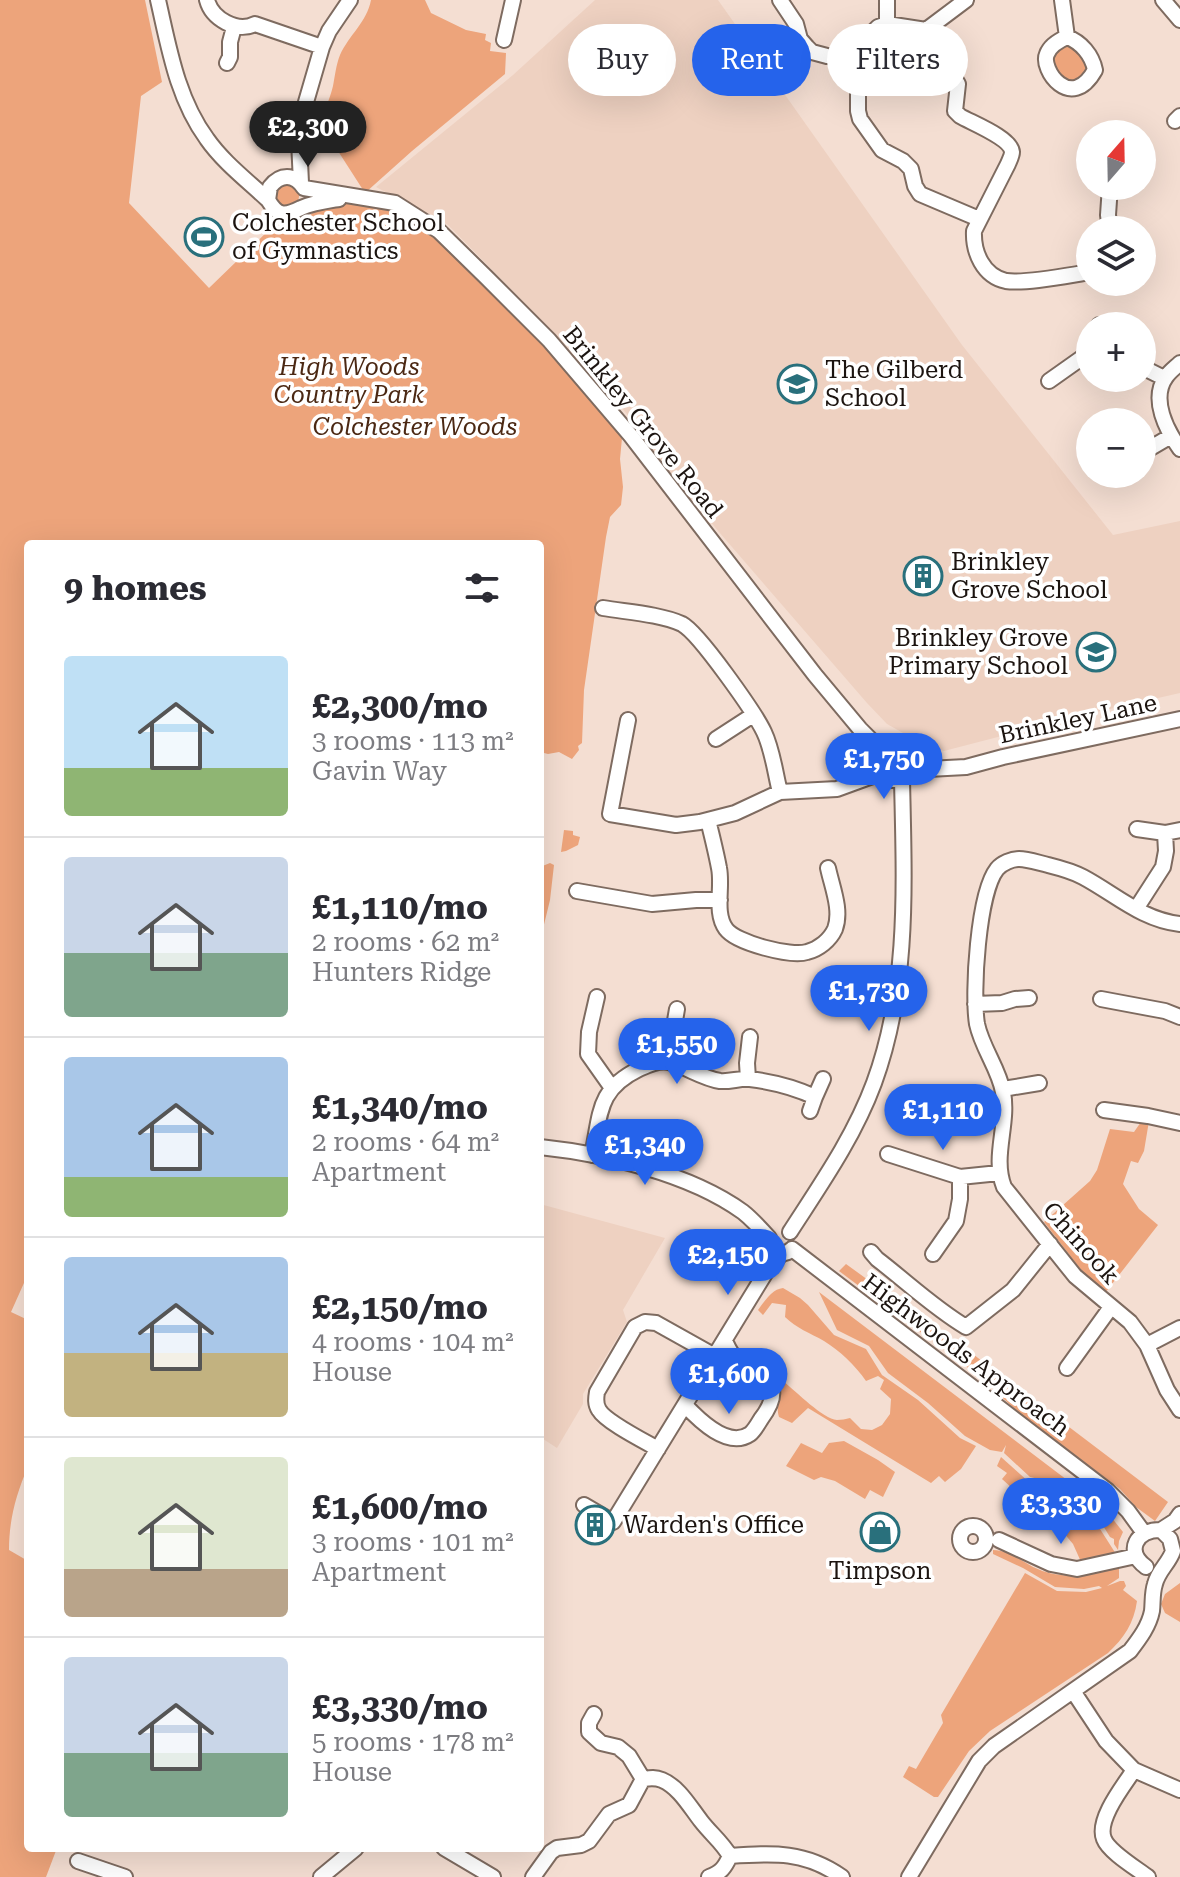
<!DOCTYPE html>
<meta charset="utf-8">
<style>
body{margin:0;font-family:"Roboto Serif",serif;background:#f2f2f3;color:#2b2b33;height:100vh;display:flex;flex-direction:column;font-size:30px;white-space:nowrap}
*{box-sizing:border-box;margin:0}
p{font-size:26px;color:#7c7c81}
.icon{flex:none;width:44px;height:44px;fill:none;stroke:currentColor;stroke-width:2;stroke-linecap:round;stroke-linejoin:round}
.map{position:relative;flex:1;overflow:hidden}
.side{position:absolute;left:24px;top:540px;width:520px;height:1312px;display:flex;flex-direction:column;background:#fff;border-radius:8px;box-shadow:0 8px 32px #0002}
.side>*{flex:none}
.hud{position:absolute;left:568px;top:24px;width:492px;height:72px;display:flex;gap:16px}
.needle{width:52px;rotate:20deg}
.controls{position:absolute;left:1076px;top:120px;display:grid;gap:16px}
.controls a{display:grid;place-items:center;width:80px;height:80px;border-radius:50%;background:#fff;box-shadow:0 8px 32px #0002;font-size:40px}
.price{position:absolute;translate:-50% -68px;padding:0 18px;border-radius:28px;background:#2563eb;color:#fff;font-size:26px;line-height:52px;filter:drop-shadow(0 2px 4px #0008)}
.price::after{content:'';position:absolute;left:50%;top:48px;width:24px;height:18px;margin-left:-12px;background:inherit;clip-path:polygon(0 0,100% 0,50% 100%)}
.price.active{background:#222;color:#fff}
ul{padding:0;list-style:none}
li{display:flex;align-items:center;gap:24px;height:200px;padding:0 40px}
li+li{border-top:2px solid #e1e1e2}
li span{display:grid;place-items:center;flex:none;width:224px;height:160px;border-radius:8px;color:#555}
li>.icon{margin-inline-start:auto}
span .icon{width:96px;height:96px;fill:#fffc;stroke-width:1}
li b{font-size:34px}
h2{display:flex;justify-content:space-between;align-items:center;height:96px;padding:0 40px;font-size:34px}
.chip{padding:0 28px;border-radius:36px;background:#fff;box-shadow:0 8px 32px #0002;font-size:28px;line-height:72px}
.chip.active{background:#2563eb;color:#fff}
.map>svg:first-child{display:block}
.built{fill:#eed1c1}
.green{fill:#eda47b}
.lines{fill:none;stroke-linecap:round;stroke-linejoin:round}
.minor-casing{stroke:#7e6b60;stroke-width:18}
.minor{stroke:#fff;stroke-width:14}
.labels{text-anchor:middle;stroke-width:7;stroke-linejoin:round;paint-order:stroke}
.poi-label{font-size:24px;fill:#1c1410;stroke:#fff;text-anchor:start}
.park-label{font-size:24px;font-style:italic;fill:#4b2813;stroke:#fff}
.street-label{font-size:24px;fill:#1c1410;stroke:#fff}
</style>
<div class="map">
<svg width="1180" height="1877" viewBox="0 0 1180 1877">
<rect width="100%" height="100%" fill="#f4ded2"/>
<path class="built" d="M595 0H718L962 345 1113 535 1180 521V693L1079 716 944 751 928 747 887 724 867 703 719 532 677 481 632 420 583 362 448 225 376 187 513 75Z
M540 1204 665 1238 623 1310 627 1322 583 1394V1404L557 1448 540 1437Z"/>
<path class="green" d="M0 0H145L162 82 141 96 129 203 209 288 270 229 291 226 307 219 315 210 346 201 396 209 412 217 434 237 545 344 619 428 622 438 620 459 623 487 621 505 610 517 606 537 584 690 582 743 578 746 579 750 572 759 559 752 548 754 540 752V544H28V1274L11 1312 28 1320V1467C16 1494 9 1520 9 1550L28 1561V1848H57L46 1877H0Z
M371 0H425L431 13 466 30 486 34 485 40 491 43 490 51 506 53 505 74 412 151 365 193 320 123C324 111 330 99 333 86 335 76 336 65 340 55 349 35 367 22 371 0Z
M1066 42 1086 57 1089 73 1069 84 1051 66V56Z
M275 196a12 12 0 1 1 24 0a12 12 0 1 1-24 0Z
M564 830 573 831V835L580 837 578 845 566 851 561 852Z
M550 863 554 865 550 900 540 941V867Z
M1143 1119 1149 1121 1144 1151 1138 1163 1131 1161 1123 1184 1139 1209 1158 1225 1105 1293 1085 1275 1044 1222 1090 1181 1097 1170 1110 1129 1134 1132Z
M846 1264 948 1338 953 1339 1168 1502 1155 1521 1136 1507 1120 1489 1019 1413 979 1376 839 1271Z
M783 1288 800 1298 808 1305 834 1335 866 1349 882 1375 918 1400 960 1438 976 1446 961 1469 945 1482 939 1476 931 1483 808 1408 792 1423 779 1417C776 1408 779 1394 780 1384L784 1382C797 1392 823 1419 837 1420 841 1420 846 1419 850 1418L861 1429 872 1430 882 1425 890 1414 891 1399 880 1389 884 1380 878 1376 866 1381C855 1365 840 1351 824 1341 810 1333 796 1328 785 1317L786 1305 772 1303 763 1315 758 1310C764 1302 772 1289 783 1288Z
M819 1292 1104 1508 1123 1532 1119 1541 1118 1550 1114 1544V1539L1110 1537 1097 1516 1082 1497 1043 1480 1030 1477 1004 1453 1006 1445 1002 1452 990 1450 965 1436 928 1403 888 1373 869 1346 837 1330Z
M844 1441 878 1460 895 1472 883 1497 870 1490 865 1499 835 1481 821 1477 814 1480 786 1466 801 1443 822 1453 829 1443Z
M1001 1457 1029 1482 1050 1487 1080 1501 1093 1518 1116 1554 1082 1564 1073 1544 1063 1532 1053 1510 1036 1497 1018 1489H1013L1002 1479 1007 1473 997 1466Z
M993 1550C1008 1550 1020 1560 1033 1567 1067 1583 1086 1572 1119 1566V1578L1107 1586 1120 1581H1124L1126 1586 1123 1590 1137 1601C1134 1623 1124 1638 1108 1653L990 1731 969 1751 938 1797H934L903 1777 909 1766 916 1769 943 1723 941 1715 1025 1573 1057 1591 1086 1592 1102 1588 1099 1586 1084 1589 1055 1587 1023 1568 993 1554Z
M1180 1583V1622L1165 1613 1161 1604 1165 1594Z"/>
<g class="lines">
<defs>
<path id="minor" d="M158 0C169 48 177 98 207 139 223 162 248 181 268 200 278 217 285 216 301 208 312 203 327 201 339 199
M207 0C212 19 237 33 255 24L322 47
M780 0 796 24 800 39 807 47 812 52 827 56 842 57 856 49 878 27 887 24 926 30 966 0
M887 0V24
M1062 0 1067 37
M1163 0 1180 20
M926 30 958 84 955 111 960 116C972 123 1011 138 1012 152 1012 156 1009 161 1008 164L974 231C973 252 983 276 1006 281 1025 284 1070 275 1090 272
M1067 37C1081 42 1092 55 1095 70 1071 113 1040 69 1047 54 1050 46 1060 40 1067 37Z
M504 40 513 0
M842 57 858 89V111L860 119 882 150 903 161 911 169 915 186 920 194 979 219
M227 63 230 57V42L234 27
M1175 121 1180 116
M301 183 299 140 306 102 322 47 329 31 350 0
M304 188 395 203 439 231 486 277 549 340 631 436 815 675 860 729 873 742 877 752
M268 200 270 187C280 174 294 173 304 188
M1110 230 1108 215 1110 186
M1099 325V326
M1180 363C1176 367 1169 372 1166 377 1150 399 1167 431 1180 449
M1142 367 1164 378
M1049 381 1090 352
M1142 453 1171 436
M603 608C626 612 660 614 682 624 699 633 755 713 764 732 773 751 775 773 780 792
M628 720 610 814 676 825 700 822 735 813 780 792 837 789 878 774
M716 739 753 715
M874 762a18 18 0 1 1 36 0a18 18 0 1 1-36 0Z
M909 770 966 767 1003 757 1180 719
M708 820C712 836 716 852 719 868 723 887 714 913 726 929 736 943 791 957 807 952 819 949 830 940 835 929 842 910 832 887 828 868
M1137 829 1165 833 1180 830
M577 891 652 904 696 900H720
M1136 909 1163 867 1166 851 1165 833
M1180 924C1142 920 1115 894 1083 877 1072 871 1060 868 1048 865 1039 863 1028 859 1019 859 1012 859 1002 863 997 869 978 893 972 993 977 1024 982 1048 999 1069 1003 1092 1009 1125 992 1156 1004 1187L1075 1276 1130 1322 1147 1345 1167 1390 1180 1410
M597 997 589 1032 588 1054 612 1088
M1101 999 1165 1011 1180 1017
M975 1004 1002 1003 1015 999 1029 998
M668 1062 677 1009
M748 1079 747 1063 750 1037
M1003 1089 1039 1083
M815 1097 823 1079
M1104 1110 1148 1116 1180 1123
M540 1147C605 1154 689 1173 743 1212 753 1220 761 1229 769 1238
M888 1154 960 1177 999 1173
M592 1155C601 1115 596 1090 639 1069 648 1065 658 1060 668 1062 686 1066 701 1078 720 1081 730 1082 740 1078 750 1079 773 1082 794 1087 815 1097L810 1111
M790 1232C821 1184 854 1137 874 1083 910 985 904 881 902 779
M792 1249 1108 1491 1128 1511 1144 1533
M871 1252 877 1259C907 1282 934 1308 966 1327L1013 1290 1050 1244
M933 1254 956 1221 960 1199V1177
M1147 1345 1180 1328
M1067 1368 1111 1307
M685 1405C699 1420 728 1449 750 1434 754 1431 758 1424 761 1419 767 1411 774 1400 772 1390 768 1373 747 1367 735 1357 730 1353 728 1347 725 1341
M658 1449C644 1441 606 1422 599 1410 595 1404 596 1398 597 1392L635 1327 645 1322 656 1323 715 1356
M584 1505 613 1522 766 1272 781 1254 788 1252 792 1249
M960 1539a13 13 0 1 1 26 0a13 13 0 1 1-26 0Z
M1161 1530 1175 1521 1180 1514
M999 1540 1051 1564 1077 1569 1136 1556
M1073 1691 1106 1741 1134 1770 1180 1790
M1134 1770C1124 1785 1096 1820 1104 1839 1109 1852 1136 1868 1148 1877
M643 1779C650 1778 655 1777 662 1780 679 1787 690 1807 701 1821 711 1834 722 1842 730 1856
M444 1848 493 1877
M78 1861 125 1877
M321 1877 356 1848
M533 1877 551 1852 557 1848 581 1845 589 1841 609 1814 629 1805 643 1779 629 1756 618 1747 601 1743 589 1732V1723L594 1714
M709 1877C721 1873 725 1867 730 1856 774 1853 805 1851 842 1877
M909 1877 979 1761 994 1746 1130 1651C1140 1638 1149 1626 1152 1611 1153 1602 1152 1593 1155 1584 1158 1571 1169 1563 1173 1551L1170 1539 1161 1530C1137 1529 1124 1551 1146 1567"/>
</defs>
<use href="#minor" class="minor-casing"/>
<use href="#minor" class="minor"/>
</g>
<defs>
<symbol id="stadium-ring" viewBox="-11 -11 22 22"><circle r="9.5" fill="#fff" stroke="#29707c" stroke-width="1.5"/><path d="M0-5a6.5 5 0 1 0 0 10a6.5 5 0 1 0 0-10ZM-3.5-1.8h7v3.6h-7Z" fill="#29707c"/></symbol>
<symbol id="school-ring" viewBox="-11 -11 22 22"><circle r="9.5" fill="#fff" stroke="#29707c" stroke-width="1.5"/><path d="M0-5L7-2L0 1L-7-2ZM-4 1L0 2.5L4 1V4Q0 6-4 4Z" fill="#29707c"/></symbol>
<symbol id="building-ring" viewBox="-11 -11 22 22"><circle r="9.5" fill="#fff" stroke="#29707c" stroke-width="1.5"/><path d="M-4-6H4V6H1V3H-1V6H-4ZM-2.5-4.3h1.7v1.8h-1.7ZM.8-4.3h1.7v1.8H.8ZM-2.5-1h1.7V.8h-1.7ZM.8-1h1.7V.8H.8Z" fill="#29707c"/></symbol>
<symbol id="shop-ring" viewBox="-11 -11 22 22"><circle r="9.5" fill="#fff" stroke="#29707c" stroke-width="1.5"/><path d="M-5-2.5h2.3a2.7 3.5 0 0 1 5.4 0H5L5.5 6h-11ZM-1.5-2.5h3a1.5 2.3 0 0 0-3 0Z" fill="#29707c"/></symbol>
</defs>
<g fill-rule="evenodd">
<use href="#stadium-ring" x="182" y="215" width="44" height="44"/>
<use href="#school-ring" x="775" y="362" width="44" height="44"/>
<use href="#building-ring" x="901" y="554" width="44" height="44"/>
<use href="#school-ring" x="1074" y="630" width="44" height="44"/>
<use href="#building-ring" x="573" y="1503" width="44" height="44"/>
<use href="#shop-ring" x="858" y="1510" width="44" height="44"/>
</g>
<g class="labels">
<g class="poi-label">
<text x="232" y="231">Colchester School<tspan x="232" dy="28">of Gymnastics</tspan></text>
<text x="825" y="378">The Gilberd<tspan x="825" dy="28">School</tspan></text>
<text x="951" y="570">Brinkley<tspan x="951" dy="28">Grove School</tspan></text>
<text x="1068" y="646" text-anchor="end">Brinkley Grove<tspan x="1068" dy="28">Primary School</tspan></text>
<text x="623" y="1533">Warden's Office</text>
<text x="880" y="1579" text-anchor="middle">Timpson</text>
</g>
<g class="park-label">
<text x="349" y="375">High Woods<tspan x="349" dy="28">Country Park</tspan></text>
<text x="415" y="435">Colchester Woods</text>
</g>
<g class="street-label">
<text transform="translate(643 422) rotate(51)" y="8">Brinkley Grove Road</text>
<text transform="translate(1078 719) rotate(-12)" y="8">Brinkley Lane</text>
<text transform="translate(1081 1243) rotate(48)" y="8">Chinook</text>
<text transform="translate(966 1355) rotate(37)" y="8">Highwoods Approach</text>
</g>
</g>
</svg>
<div class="controls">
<a><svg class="needle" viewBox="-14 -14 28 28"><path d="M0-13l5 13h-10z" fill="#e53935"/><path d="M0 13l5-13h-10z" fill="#7c7c81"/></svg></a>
<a><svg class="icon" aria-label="layers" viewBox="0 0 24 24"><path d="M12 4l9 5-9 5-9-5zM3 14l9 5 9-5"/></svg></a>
<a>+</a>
<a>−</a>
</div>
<b class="price active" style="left:308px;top:169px">£2,300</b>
<b class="price" style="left:884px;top:801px">£1,750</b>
<b class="price" style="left:869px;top:1033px">£1,730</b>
<b class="price" style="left:677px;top:1086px">£1,550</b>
<b class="price" style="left:943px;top:1152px">£1,110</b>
<b class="price" style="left:645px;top:1187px">£1,340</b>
<b class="price" style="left:728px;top:1297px">£2,150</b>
<b class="price" style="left:729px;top:1416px">£1,600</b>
<b class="price" style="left:1061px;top:1546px">£3,330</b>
<div class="hud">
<a class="chip">Buy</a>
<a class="chip active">Rent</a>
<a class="chip">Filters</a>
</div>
<section class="side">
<h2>9 homes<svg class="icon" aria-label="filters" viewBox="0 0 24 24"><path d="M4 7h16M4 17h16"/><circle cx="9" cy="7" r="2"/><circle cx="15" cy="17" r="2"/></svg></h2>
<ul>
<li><span style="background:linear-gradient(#bfe0f5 70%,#8fb573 0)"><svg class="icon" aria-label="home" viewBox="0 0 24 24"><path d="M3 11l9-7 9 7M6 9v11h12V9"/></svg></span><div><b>£2,300/mo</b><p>3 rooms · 113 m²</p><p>Gavin Way</p></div></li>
<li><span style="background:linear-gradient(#c9d6e8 60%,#7fa58c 0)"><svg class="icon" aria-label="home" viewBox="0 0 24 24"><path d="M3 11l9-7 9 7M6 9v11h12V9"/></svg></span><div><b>£1,110/mo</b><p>2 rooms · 62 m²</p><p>Hunters Ridge</p></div></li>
<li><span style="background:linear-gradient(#a9c7e8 75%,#8fb573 0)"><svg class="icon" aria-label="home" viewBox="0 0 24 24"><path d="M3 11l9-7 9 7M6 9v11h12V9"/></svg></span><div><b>£1,340/mo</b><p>2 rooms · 64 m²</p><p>Apartment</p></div></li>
<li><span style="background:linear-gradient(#a9c7e8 60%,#c2b280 0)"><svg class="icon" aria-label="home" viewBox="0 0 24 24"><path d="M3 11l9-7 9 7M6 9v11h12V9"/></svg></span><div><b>£2,150/mo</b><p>4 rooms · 104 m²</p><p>House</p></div></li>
<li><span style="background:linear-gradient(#dfe7d0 70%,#b9a48a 0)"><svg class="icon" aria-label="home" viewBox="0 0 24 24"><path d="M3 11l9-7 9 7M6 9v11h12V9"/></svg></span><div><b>£1,600/mo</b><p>3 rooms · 101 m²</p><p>Apartment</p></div></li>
<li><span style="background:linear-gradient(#c9d6e8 60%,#7fa58c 0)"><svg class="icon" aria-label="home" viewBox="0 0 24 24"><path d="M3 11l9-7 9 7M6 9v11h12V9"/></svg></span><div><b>£3,330/mo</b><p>5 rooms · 178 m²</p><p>House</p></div></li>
</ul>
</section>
</div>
